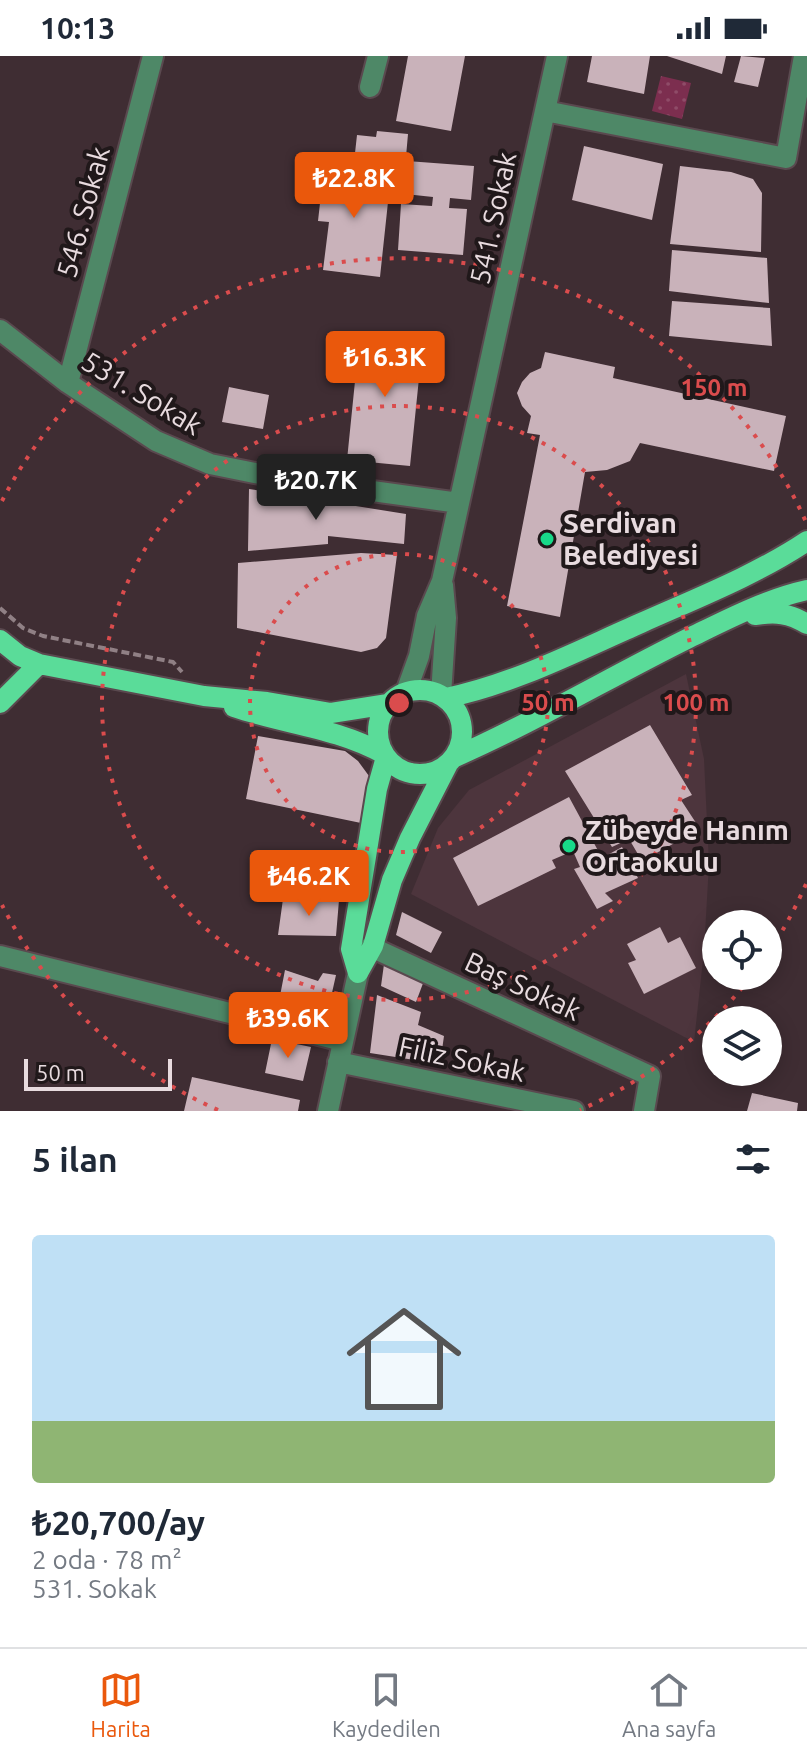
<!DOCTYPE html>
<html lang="tr">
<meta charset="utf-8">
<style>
body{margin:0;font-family:Ubuntu,sans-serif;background:#f2f2f3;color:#1f2937;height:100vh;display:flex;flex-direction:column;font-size:30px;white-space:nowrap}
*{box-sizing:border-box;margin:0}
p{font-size:26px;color:#747a83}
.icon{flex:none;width:44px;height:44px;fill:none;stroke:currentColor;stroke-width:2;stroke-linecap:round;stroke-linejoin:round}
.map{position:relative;height:1055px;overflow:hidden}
.sheet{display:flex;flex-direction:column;background:#fff;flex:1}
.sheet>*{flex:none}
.buttons{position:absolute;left:702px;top:854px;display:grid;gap:16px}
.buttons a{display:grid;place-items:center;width:80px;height:80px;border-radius:50%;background:#fff;box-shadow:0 4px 20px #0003;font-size:40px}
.scale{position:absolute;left:24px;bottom:20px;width:148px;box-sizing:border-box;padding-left:8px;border:4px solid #e8dbdf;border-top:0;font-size:22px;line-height:28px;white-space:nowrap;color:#e8dbdf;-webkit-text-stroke:6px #20181a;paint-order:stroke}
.price{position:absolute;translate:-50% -68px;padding:0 18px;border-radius:8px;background:#ea580c;color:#fff;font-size:26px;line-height:52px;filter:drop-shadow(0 2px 4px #0008)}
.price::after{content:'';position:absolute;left:50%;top:48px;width:24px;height:18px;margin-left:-12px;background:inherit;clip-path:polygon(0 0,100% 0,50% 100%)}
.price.active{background:#222;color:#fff}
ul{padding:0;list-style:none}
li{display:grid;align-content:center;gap:16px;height:424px;padding:0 32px}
li span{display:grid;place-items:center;height:248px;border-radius:8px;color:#555}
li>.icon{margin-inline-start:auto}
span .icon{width:144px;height:144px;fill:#fffc;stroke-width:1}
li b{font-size:34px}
h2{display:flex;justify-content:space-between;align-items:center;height:96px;padding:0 32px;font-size:34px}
.status{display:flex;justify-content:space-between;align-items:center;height:56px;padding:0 40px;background:#fff;direction:ltr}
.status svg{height:22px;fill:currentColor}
.tabs{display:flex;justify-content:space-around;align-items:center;height:112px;border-top:2px solid #e0e1e3;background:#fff;font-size:22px;color:#747a83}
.tabs a{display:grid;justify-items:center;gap:4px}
.tabs .active{color:#ea580c}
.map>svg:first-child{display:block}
.built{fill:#4d353d}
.green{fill:url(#green-dots)}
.building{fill:#c9b2ba}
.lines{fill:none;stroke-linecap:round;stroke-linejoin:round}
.minor-casing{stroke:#5a494f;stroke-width:24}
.major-casing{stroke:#5a494f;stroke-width:24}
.path{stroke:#908085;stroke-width:4;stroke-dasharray:8 4;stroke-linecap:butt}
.minor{stroke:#4e8867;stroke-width:20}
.major{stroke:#5adc99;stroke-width:20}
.ring{fill:none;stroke:#da4c4d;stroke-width:4;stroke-dasharray:4 8}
.poi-dot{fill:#18d989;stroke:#20181a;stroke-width:3}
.labels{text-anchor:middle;stroke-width:8;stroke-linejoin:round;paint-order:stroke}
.street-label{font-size:28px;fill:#e8dbdf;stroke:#20181a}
.poi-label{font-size:28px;font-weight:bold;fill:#e8dbdf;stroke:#20181a;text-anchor:start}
.centre{fill:#da4c4d;stroke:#20181a;stroke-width:4}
.ring-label{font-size:24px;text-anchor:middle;font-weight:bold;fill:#da4c4d;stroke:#20181a;stroke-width:8;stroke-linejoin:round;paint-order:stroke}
</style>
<div class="status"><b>10:13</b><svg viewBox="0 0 49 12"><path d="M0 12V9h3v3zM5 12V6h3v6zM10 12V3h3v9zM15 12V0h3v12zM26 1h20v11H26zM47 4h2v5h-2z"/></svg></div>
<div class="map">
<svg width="807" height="1055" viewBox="0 0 807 1055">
<defs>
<pattern id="green-dots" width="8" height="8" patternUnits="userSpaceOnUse" patternTransform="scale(2)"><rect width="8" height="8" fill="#7c2e4f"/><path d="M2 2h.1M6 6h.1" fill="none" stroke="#8f4c68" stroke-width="1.8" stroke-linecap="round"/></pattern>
</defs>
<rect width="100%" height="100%" fill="#3f2d33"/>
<path class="built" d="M686 618 704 703 709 808 704 895 694 986 411 838 438 772 469 734Z"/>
<path class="green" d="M661 20 691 27 682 63 652 55Z"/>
<path class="building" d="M408 0H465L451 75 396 65Z
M592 0H650L644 38 587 26Z
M667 0H726L722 18Z
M741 0 765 2 758 31 734 26Z
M377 75 408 78 405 112 354 106 357 79 376 81Z
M584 90 663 108 652 164 572 144Z
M407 105 474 110 471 144 450 142 449 152 467 153 463 199 398 194 401 148 432 150 433 141 405 138Z
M680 110 731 116 753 123 762 137 761 196 670 188Z
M324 111 391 118 380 221 323 214 329 166 318 165Z
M672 194 767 202 769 247 669 235Z
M672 245 770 252 772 290 669 280Z
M360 276 423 283 410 410 347 404Z
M545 296 615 311 613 322 786 360 774 415 640 387 630 405 607 414 585 416 560 561 507 550 540 379 527 377 531 360 522 350 517 337 522 326 530 317 541 312Z
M229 331 269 339 263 373 222 366Z
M249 433 406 458 404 488 328 480V488L248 495Z
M361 497 397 499 386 582 377 592 361 596 237 572 238 507Z
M650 669 692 739 681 744 700 773 642 805 629 783 612 791 565 715Z
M258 680 345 695 358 705 369 720 361 767 246 743Z
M569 741 602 802 622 791 638 822 605 837 613 845 597 853 574 813 580 811 573 795 552 804 556 812 478 850 453 802Z
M283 843 339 844 336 880 278 879Z
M402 856 442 876 431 897 396 879Z
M660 871 668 887 680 881 696 912 644 938 628 907 636 904 627 888Z
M385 901 425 922 416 946 381 930Z
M285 914 318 925 323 917 336 919 327 959 279 945Z
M377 939 421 956 418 969 444 980 440 1008 370 997Z
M272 983 311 991 303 1025 265 1017Z
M192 1021 300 1044 298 1055H184Z
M752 1037 798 1047 797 1055H747Z"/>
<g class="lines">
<defs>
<path id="minor" d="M370 31 378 0
M545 55 786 102 804 0
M0 274 68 327 156 385 210 408 285 423 459 447
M68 327 153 0
M406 636 419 600 427 560 442 525 557 0
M441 639 446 562 443 529
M371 891 650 1020 644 1055
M0 900 343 985
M338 1006 574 1055
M328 1055 358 917"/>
<path id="major" d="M755 559C776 556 789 557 807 568
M0 584 20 600 39 608 204 640 267 646 331 657 388 648
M378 676a42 42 0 1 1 84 0a42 42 0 1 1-84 0Z
M446 642C514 628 577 595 641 567 697 542 756 519 807 485
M0 647 39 608
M234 651C287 669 334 671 384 698
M455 701C535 666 610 621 689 582 726 564 766 543 807 534
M358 917 373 890 392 824 410 782 448 708
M358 917 351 893 377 733 386 701"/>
</defs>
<use href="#minor" class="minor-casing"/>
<use href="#major" class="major-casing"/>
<path class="path" d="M0 552 23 572 43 580 173 606 182 616"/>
<use href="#minor" class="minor"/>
<use href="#major" class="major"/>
</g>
<g class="ring">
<circle cx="399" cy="647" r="149"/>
<circle cx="399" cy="647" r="297"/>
<path d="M806 828A446 446 0 0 1 769 896M750 922A446 446 0 0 1 580 1054M218 1054A446 446 0 0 1 2 849M2 445A446 446 0 0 1 806 466"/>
</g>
<g class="poi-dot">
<circle cx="547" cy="483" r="8"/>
<circle cx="569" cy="790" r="8"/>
</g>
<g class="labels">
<g class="street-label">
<text transform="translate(83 156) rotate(-75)" y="10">546. Sokak</text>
<text transform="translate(493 162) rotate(-78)" y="10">541. Sokak</text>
<text transform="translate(142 337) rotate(31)" y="10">531. Sokak</text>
<text transform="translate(523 930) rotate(25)" y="10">Baş Sokak</text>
<text transform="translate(462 1003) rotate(12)" y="10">Filiz Sokak</text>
</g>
<g class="poi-label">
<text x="563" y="477">Serdivan<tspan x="563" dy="32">Belediyesi</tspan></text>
<text x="585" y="784">Zübeyde Hanım<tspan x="585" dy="32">Ortaokulu</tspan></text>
</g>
</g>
<circle cx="399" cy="647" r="12" class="centre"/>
<g class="ring-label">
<text x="714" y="340">150 m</text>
<text x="548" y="655">50 m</text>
<text x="696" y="655">100 m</text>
</g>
</svg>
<div class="buttons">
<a><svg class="icon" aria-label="locate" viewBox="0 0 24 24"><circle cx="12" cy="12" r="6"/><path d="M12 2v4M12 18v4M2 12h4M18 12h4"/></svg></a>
<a><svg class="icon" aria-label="layers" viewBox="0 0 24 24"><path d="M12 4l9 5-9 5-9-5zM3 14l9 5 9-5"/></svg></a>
</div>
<div class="scale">50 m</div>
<b class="price" style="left:354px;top:164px">₺22.8K</b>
<b class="price" style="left:385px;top:343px">₺16.3K</b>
<b class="price active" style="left:316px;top:466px">₺20.7K</b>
<b class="price" style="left:309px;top:862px">₺46.2K</b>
<b class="price" style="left:288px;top:1004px">₺39.6K</b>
</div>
<section class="sheet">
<h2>5 ilan<svg class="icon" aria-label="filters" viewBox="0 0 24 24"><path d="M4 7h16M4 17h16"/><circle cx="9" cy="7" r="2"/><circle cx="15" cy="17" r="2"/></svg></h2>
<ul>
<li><span style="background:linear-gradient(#bfe0f5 75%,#8fb573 0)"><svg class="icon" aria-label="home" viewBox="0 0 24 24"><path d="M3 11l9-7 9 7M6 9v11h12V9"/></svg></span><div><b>₺20,700/ay</b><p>2 oda · 78 m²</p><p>531. Sokak</p></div></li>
</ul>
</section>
<nav class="tabs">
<a class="active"><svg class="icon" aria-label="map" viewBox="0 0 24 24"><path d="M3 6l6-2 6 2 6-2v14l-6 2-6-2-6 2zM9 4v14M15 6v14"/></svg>Harita</a>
<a><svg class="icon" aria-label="saved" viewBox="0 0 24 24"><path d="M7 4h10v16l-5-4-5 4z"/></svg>Kaydedilen</a>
<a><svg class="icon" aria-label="home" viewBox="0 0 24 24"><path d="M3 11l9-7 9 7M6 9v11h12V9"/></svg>Ana sayfa</a>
</nav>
